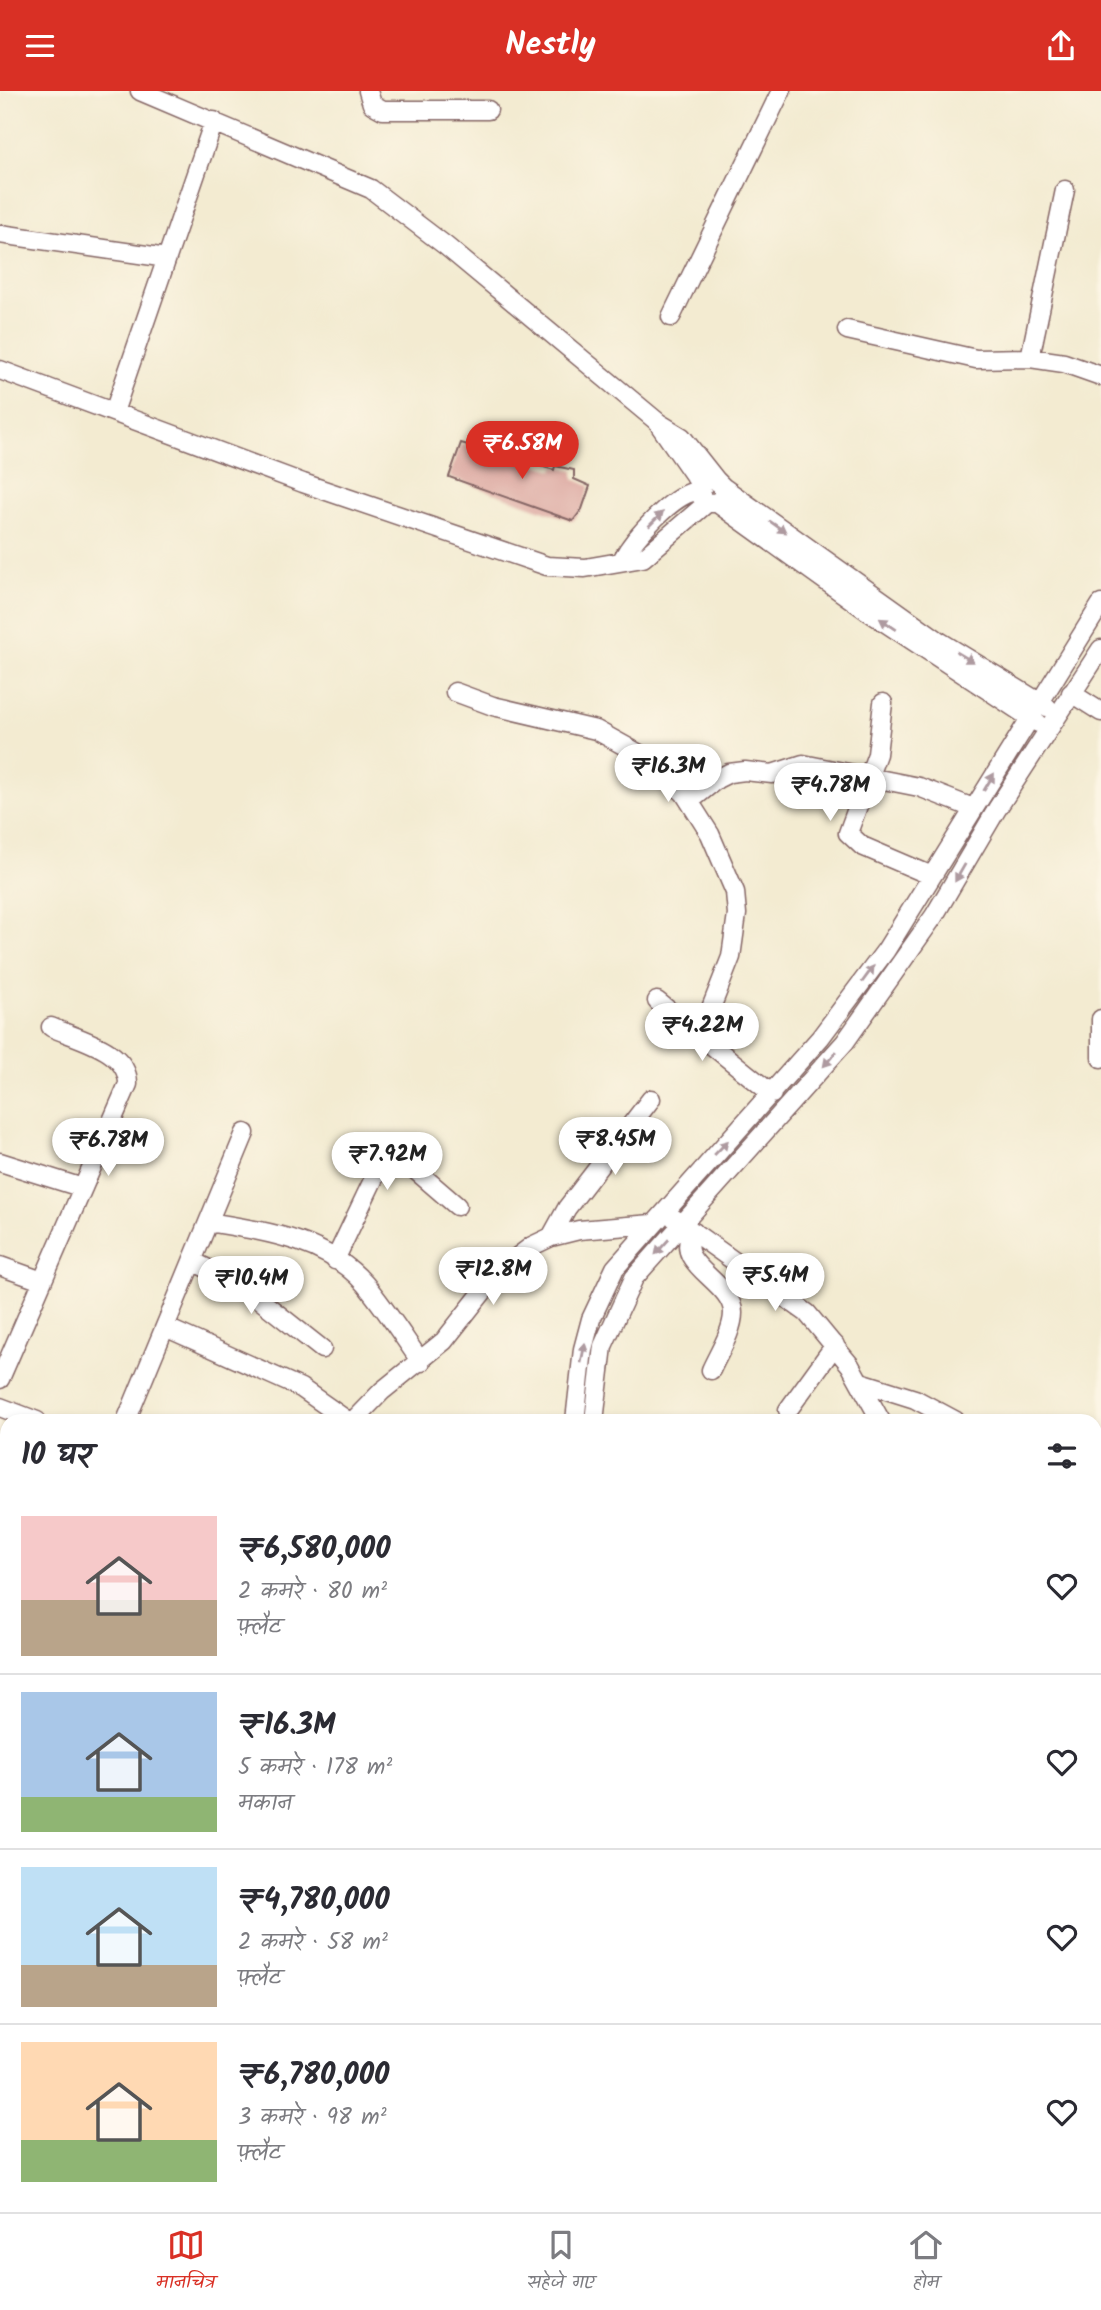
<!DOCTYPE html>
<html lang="hi">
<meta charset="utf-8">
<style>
body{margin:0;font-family:Kalam,"Playpen Sans Deva",sans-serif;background:#f2f2f3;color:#2b2b33;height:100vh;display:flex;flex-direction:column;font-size:26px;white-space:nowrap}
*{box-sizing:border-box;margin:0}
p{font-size:23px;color:#7c7c81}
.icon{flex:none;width:38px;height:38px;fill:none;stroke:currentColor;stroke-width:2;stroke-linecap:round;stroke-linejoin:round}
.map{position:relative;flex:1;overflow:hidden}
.sheet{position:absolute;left:0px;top:1323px;width:1102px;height:798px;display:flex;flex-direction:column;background:#fff;border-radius:21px 21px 0 0;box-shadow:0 4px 10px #0003}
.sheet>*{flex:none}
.price{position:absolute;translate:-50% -60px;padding:0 16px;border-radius:24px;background:#fff;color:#222;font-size:23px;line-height:46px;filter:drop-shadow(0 2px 4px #0008)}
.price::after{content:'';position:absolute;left:50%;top:42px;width:21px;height:16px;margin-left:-10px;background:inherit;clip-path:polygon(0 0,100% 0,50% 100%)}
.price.current{background:#d93025;color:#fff}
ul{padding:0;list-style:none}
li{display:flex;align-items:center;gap:21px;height:175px;padding:0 21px}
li+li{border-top:2px solid #e1e1e2}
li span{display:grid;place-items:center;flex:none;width:196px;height:140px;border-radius:0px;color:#555}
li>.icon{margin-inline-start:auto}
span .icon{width:84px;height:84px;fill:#fffc;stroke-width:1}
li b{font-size:30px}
h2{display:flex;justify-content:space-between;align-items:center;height:84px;padding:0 21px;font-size:30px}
header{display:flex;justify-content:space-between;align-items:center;height:91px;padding:0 21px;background:#d93025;color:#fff;font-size:32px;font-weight:600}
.menu{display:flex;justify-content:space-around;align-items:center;height:98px;border-top:2px solid #e1e1e2;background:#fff;font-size:19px;color:#7c7c81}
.menu a{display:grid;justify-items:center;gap:4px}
.menu .current{color:#d93025}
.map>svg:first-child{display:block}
.building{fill:#dba59f}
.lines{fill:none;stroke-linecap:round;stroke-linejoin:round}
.minor-casing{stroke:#856665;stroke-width:21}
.minor{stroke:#fff;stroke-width:18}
.oneway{fill:#ae9aa0}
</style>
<header><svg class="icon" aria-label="menu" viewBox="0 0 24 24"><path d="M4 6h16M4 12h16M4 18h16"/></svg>Nestly<svg class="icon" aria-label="share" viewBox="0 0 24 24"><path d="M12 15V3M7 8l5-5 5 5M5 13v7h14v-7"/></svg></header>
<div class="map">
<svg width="1101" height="2121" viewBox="0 0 1101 2121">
<rect width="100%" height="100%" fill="#fcf5e5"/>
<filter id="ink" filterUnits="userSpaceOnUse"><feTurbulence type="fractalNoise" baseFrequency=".0143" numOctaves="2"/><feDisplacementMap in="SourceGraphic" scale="14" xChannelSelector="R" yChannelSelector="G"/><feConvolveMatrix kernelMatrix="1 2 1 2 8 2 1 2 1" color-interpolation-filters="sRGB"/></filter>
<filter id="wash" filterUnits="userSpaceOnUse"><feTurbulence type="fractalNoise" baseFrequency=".00686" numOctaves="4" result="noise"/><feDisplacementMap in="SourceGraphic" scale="28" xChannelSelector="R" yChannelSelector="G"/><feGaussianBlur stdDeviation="1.57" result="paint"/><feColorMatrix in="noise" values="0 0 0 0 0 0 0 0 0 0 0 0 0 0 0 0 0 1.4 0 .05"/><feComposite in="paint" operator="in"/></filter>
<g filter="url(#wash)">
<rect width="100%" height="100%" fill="#f3ebd1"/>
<g id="blocks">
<path class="building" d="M461 352 554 379 555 375 574 379V388L590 395 582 418 573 430 449 386Z"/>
</g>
</g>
<g filter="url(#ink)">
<use href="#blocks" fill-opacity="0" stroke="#856665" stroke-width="2"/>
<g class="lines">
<defs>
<path id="minor" d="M140 0 371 98 446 155 659 332 682 346 716 389
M368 0 372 13 383 19H488
M0 143 167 167
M671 226 781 0
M847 239 976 268 1030 267 1064 272 1101 285
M1030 267 1065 99
M0 279 303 392 547 475 585 477 643 467 707 412
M114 321 214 30
M660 335 701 394
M723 396 939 550 1047 616
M717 412 723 405V396L716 389 707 390 699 400 704 411 717 412 866 519 1038 632
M622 469C633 448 675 400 699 400
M455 601 493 615 596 639 643 665 684 702 710 743 735 801 737 823 731 866 700 945
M1071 602 1101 621
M883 612 877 663 848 742 862 755 932 785
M690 710 717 688 729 682 745 680 772 683 803 673 919 696 973 717
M657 910 772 1003
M1101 928V967
M0 1071 83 1097
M675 1128 807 1222 850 1274 881 1330
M209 1131C263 1140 326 1148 365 1193 385 1217 403 1245 421 1271
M694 1141C669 1172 733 1190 733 1222 733 1240 718 1263 711 1279
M551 1146 567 1117 651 1008
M335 1169 385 1064 399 1065 457 1115
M192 1170 241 1194 322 1258
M0 1175 42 1190
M165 1236 301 1297 348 1330
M0 1288 128 993C128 958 77 948 51 936
M861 1291 915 1308 956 1330
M0 1316 37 1330
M788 1319 835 1254
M126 1330 245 1042
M353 1330 382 1300 444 1250 500 1179 532 1155 551 1146 579 1139 652 1133
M575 1330 583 1258 591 1228 615 1177 820 947 886 859 1101 513
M594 1330 603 1255 634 1187 845 951 934 825 997 718 1101 558
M0 1438 7 1441
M1096 1580 1101 1584
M0 1613 7 1594
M0 1699 7 1702
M0 1859 7 1863
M0 1896 7 1876
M0 2067 7 2069
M491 2114 508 2121
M812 2116 825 2121
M239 2120 240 2121
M136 2121 140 2114
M467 2121 470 2114
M588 2121 591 2114
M681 2121 683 2114
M942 2121 948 2114"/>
</defs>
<use href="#minor" class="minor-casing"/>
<use href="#minor" class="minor"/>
</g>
<defs><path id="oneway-solid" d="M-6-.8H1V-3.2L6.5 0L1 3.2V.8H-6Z" transform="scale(1.75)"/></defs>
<g class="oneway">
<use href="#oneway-solid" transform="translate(656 428) rotate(-45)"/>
<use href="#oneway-solid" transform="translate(778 436) rotate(35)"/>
<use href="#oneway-solid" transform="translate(888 533) rotate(-146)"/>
<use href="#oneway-solid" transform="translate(965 566) rotate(31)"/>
<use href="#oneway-solid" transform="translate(989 691) rotate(-59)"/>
<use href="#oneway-solid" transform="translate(960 782) rotate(120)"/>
<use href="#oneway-solid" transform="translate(868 883) rotate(-54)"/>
<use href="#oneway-solid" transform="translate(830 968) rotate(131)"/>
<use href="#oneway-solid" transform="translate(721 1057) rotate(-46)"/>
<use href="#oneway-solid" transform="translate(662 1156) rotate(132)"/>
<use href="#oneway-solid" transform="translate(583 1262) rotate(-79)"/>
</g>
</g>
</svg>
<b class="price current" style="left:522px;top:390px">₹6.58M</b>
<b class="price" style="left:668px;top:713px">₹16.3M</b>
<b class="price" style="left:830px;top:732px">₹4.78M</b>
<b class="price" style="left:702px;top:972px">₹4.22M</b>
<b class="price" style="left:615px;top:1086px">₹8.45M</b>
<b class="price" style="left:108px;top:1087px">₹6.78M</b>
<b class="price" style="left:387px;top:1101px">₹7.92M</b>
<b class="price" style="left:493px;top:1216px">₹12.8M</b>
<b class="price" style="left:775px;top:1222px">₹5.4M</b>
<b class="price" style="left:251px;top:1225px">₹10.4M</b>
<section class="sheet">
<h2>10 घर<svg class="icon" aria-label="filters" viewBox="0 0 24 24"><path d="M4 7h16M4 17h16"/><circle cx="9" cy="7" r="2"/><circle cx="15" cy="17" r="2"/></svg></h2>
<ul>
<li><span style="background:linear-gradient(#f6c9c9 60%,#b9a48a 0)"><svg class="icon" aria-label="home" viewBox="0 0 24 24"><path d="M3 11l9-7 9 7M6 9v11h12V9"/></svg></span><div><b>₹6,580,000</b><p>2 कमरे · 80 m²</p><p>फ़्लैट</p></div><svg class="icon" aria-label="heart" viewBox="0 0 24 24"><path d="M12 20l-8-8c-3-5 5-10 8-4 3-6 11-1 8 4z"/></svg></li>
<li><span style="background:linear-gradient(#a9c7e8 75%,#8fb573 0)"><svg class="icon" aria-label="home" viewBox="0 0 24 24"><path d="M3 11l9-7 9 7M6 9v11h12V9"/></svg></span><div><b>₹16.3M</b><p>5 कमरे · 178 m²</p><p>मकान</p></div><svg class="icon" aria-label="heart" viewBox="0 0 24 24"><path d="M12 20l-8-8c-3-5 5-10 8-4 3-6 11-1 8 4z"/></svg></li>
<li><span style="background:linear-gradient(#bfe0f5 70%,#b9a48a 0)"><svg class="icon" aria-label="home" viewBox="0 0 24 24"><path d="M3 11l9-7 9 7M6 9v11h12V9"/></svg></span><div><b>₹4,780,000</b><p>2 कमरे · 58 m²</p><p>फ़्लैट</p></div><svg class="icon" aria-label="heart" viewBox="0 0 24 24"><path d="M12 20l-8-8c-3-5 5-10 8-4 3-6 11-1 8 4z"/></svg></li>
<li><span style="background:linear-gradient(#ffd9b3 70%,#8fb573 0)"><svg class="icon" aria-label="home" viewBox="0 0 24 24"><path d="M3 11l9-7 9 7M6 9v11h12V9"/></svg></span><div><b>₹6,780,000</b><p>3 कमरे · 98 m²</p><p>फ़्लैट</p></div><svg class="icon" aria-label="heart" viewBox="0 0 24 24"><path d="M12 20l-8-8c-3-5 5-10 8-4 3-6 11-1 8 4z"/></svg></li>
</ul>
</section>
</div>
<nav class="menu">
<a class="current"><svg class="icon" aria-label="map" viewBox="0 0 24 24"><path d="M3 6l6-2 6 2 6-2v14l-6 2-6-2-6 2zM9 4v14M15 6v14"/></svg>मानचित्र</a>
<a><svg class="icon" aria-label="saved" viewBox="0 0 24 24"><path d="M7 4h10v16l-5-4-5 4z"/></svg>सहेजे गए</a>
<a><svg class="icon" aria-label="home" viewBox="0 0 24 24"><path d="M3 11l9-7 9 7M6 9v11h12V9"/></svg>होम</a>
</nav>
